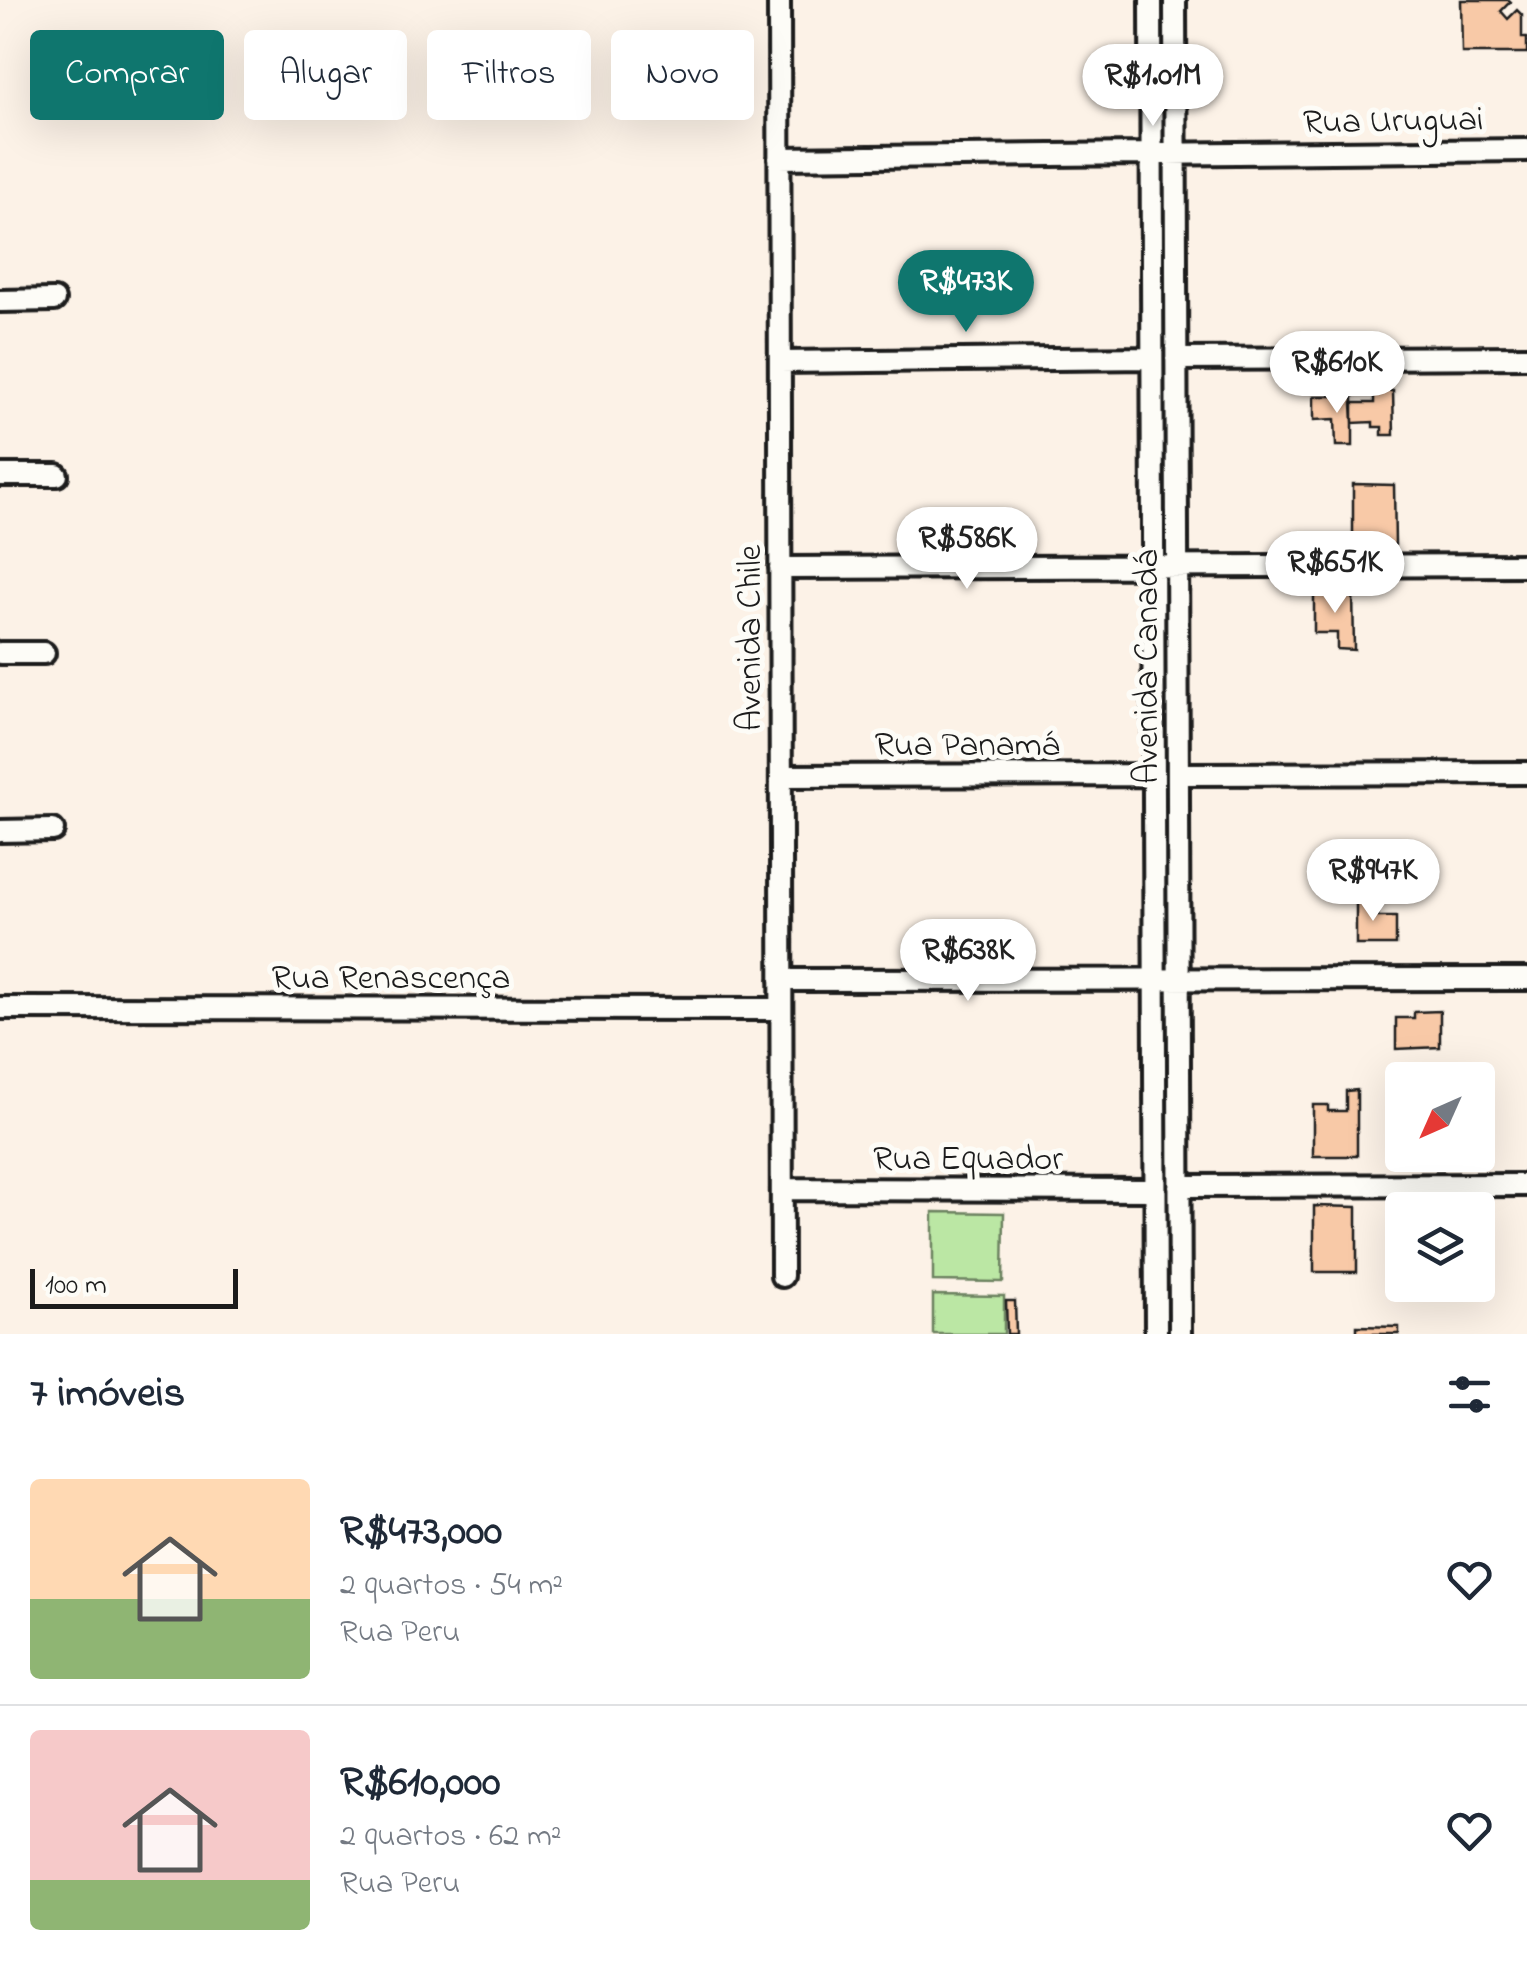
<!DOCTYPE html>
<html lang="pt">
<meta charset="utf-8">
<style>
body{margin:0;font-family:"Indie Flower",sans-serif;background:#f2f2f3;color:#1f2937;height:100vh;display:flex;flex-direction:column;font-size:38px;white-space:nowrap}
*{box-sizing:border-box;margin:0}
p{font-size:32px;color:#747a83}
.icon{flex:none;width:55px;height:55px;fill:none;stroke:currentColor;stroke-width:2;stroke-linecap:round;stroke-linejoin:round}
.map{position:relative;height:1334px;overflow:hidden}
.drawer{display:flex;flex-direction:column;background:#fff;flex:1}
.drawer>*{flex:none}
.guide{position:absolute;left:30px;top:30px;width:1000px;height:90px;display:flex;gap:20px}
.needle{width:65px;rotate:225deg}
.buttons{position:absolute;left:1385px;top:1062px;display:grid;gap:20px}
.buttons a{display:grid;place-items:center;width:110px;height:110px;border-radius:10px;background:#fff;box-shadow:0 10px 40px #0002;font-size:50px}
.scale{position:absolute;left:30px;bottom:25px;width:208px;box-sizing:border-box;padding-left:10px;border:5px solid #1c1c1c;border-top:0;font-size:28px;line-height:35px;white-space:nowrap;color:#1c1c1c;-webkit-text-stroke:8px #fdfcf7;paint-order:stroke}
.price{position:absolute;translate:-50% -85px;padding:0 22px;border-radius:35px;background:#fff;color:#222;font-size:32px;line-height:65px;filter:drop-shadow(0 2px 5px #0008)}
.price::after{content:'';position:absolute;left:50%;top:60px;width:30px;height:22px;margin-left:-15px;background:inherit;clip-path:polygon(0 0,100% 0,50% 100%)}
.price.on{background:#0f766e;color:#fff}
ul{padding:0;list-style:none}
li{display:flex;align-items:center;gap:30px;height:250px;padding:0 30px}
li+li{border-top:2px solid #e0e1e3}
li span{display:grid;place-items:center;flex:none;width:280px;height:200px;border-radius:10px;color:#555}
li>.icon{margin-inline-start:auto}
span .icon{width:120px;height:120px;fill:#fffc;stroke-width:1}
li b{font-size:42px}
h2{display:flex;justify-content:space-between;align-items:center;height:120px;padding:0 30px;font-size:42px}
.pill{padding:0 35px;border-radius:10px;background:#fff;box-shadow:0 10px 40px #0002;font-size:35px;line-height:90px}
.pill.on{background:#0f766e;color:#fff}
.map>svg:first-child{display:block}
.green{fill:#bbe7a4;stroke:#6c8260;stroke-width:2.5}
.building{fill:#f8c9a7;stroke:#1c1c1c;stroke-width:2.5}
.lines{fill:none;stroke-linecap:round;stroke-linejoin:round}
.minor-casing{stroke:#1c1c1c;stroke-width:28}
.minor{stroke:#fdfcf7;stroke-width:20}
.labels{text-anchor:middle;stroke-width:10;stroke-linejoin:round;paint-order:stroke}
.street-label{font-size:35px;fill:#1c1c1c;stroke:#fdfcf7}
</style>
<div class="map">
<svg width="1527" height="1334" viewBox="0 0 1527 1334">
<rect width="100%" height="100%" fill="#fcf2e7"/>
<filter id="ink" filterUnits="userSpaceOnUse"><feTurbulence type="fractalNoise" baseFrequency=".01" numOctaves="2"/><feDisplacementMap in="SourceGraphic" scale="20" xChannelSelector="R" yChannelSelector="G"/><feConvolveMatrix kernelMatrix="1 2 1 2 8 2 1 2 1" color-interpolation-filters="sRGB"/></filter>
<g filter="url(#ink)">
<path class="green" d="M933 1212 1004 1213 1003 1282 933 1281Z
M933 1295 1004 1296V1334H933Z"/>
<path class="building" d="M1461 0H1508L1510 2 1501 11 1508 19 1517 10 1522 15V38H1527V53H1462Z
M1374 391H1393L1394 435H1382V427H1373V422L1353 423 1352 403H1374Z
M1314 396H1353V446H1336L1335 419 1314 420Z
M1353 484 1394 485 1395 545 1353 544Z
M1353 590 1354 650 1337 649V633H1314V591Z
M1356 896H1378V917H1396V945H1356Z
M1440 1011V1047L1396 1049V1018H1414V1012Z
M1357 1090V1156H1313V1105H1328V1111H1346V1091Z
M1314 1206 1357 1207V1272H1314Z
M1398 1217H1402V1271H1398Z
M1006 1301H1015L1016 1334H1007Z
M1357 1326 1399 1327V1334H1357Z"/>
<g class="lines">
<defs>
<path id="minor" d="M779 0 782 1276
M1151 0 1156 1334
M1175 0 1180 1334
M779 158 1527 150
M0 301 54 300
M1176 359 1527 357
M780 362 1152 358
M0 475H57
M780 568 1527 565
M0 653H44
M1178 774 1527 773
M781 776 1154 775
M0 831 53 830
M781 980 1527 979
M0 1008 781 1009
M1179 1186 1527 1185
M782 1189 1155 1190"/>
</defs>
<use href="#minor" class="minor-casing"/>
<use href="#minor" class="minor"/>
</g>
</g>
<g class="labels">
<g class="street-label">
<text transform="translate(1393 119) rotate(-1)" y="12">Rua Uruguai</text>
<text transform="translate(748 638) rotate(-90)" y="12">Avenida Chile</text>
<text transform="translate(1145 667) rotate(-90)" y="12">Avenida Canadá</text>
<text x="967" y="755">Rua Panamá</text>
<text x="391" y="988">Rua Renascença</text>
<text x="968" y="1169">Rua Equador</text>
</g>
</g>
</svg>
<div class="buttons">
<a><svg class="needle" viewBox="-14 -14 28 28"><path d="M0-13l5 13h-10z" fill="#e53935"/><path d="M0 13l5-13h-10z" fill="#747a83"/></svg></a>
<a><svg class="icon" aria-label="layers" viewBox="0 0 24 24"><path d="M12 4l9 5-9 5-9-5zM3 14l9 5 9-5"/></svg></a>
</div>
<div class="scale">100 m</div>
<b class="price" style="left:1153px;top:129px">R$1.01M</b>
<b class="price on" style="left:966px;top:335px">R$473K</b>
<b class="price" style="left:1337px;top:416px">R$610K</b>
<b class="price" style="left:967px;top:592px">R$586K</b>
<b class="price" style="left:1335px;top:616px">R$651K</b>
<b class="price" style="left:1373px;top:924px">R$947K</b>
<b class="price" style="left:968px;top:1004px">R$638K</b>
<div class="guide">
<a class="pill on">Comprar</a>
<a class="pill">Alugar</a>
<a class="pill">Filtros</a>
<a class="pill">Novo</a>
</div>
</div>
<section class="drawer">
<h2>7 imóveis<svg class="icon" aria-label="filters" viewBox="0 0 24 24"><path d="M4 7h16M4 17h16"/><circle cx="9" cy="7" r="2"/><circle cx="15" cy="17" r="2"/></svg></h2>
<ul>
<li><span style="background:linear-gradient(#ffd9b3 60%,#8fb573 0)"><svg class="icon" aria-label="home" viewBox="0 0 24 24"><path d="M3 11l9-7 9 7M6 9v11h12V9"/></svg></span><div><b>R$473,000</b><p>2 quartos · 54 m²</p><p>Rua Peru</p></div><svg class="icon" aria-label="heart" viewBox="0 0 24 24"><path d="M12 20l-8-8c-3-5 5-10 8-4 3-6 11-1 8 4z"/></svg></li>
<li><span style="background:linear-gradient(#f6c9c9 75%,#8fb573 0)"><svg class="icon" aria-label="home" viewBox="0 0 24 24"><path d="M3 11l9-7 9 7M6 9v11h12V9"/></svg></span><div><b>R$610,000</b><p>2 quartos · 62 m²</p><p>Rua Peru</p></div><svg class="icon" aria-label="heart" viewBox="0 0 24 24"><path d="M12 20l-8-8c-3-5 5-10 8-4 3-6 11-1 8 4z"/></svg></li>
</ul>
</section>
